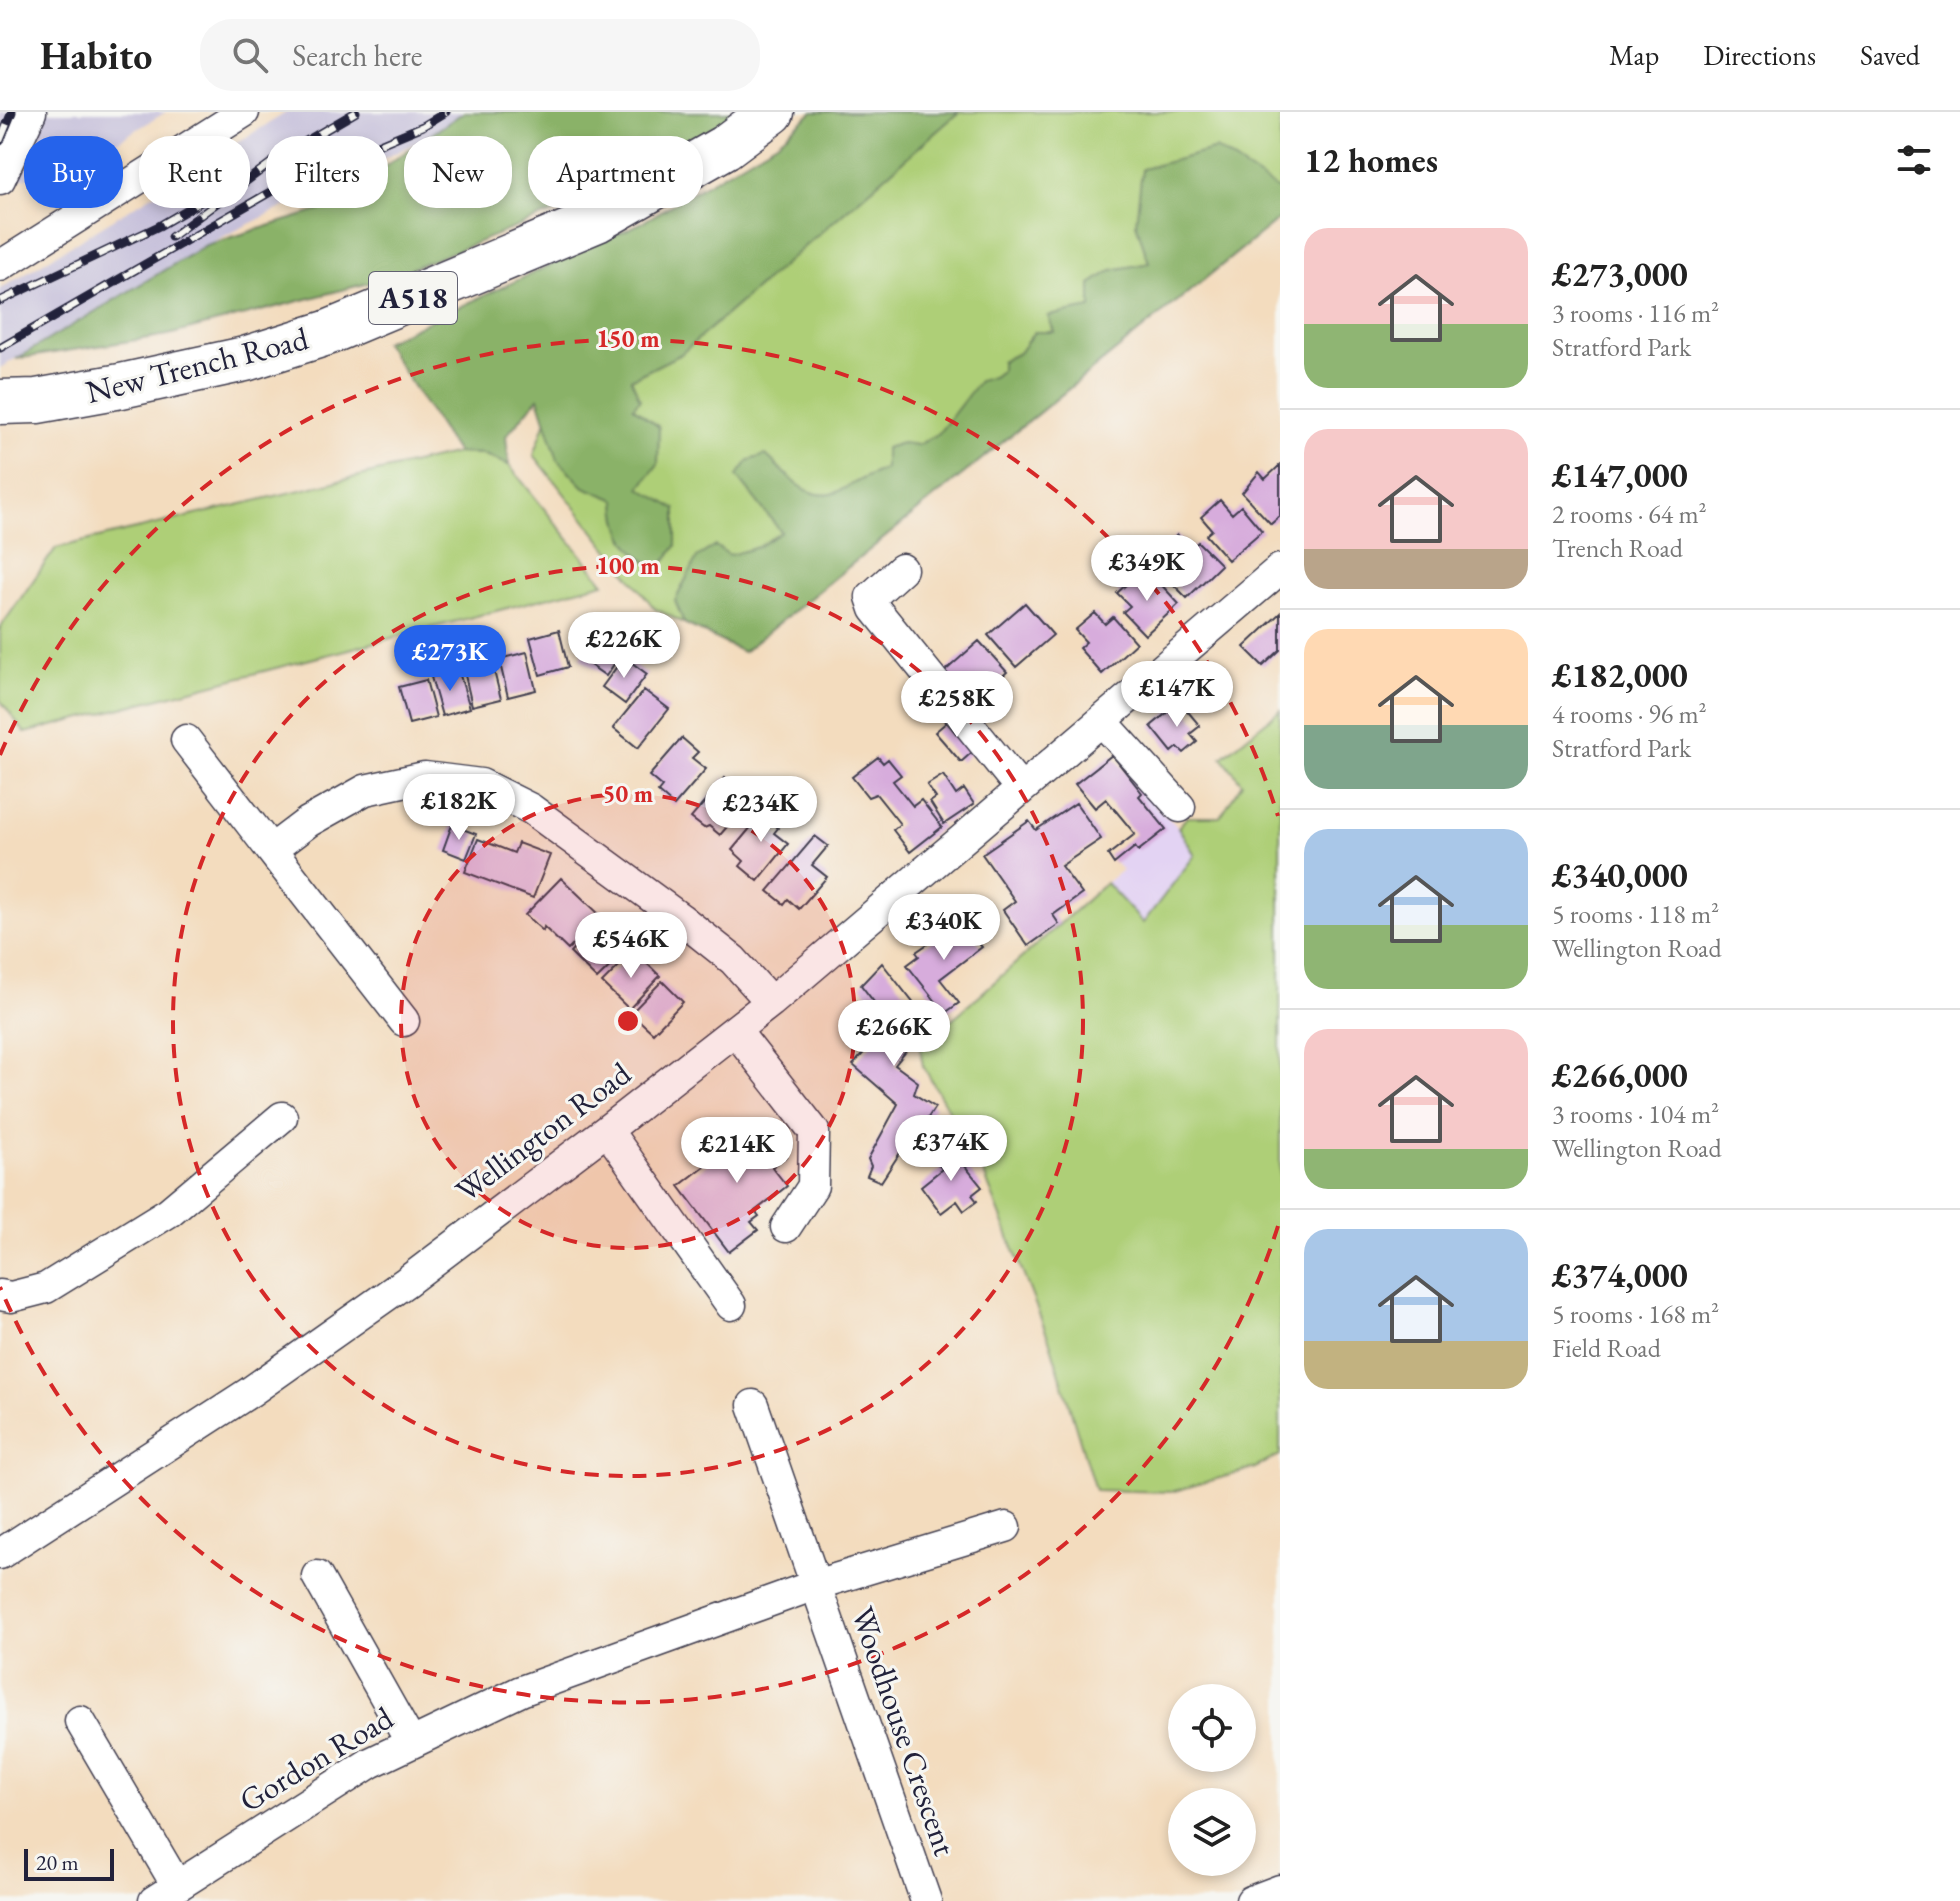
<!DOCTYPE html>
<meta charset="utf-8">
<style>
body{margin:0;font-family:"EB Garamond",serif;background:#f6f6f6;color:#222;height:100vh;display:flex;flex-direction:column;font-size:30px;white-space:nowrap}
*{box-sizing:border-box;margin:0}
p{font-size:26px;color:#767676}
.icon{flex:none;width:44px;height:44px;fill:none;stroke:currentColor;stroke-width:2;stroke-linecap:round;stroke-linejoin:round}
.map{position:relative;flex:1;overflow:hidden}
.sheet{display:flex;flex-direction:column;background:#fff;width:680px}
.sheet>*{flex:none}
.banner{position:absolute;left:24px;top:24px;width:760px;height:72px;display:flex;gap:16px}
.tools{position:absolute;left:1168px;top:1572px;display:grid;gap:16px}
.tools a{display:grid;place-items:center;width:88px;height:88px;border-radius:50%;background:#fff;box-shadow:0 4px 12px #0003;font-size:40px}
.scale{position:absolute;left:24px;bottom:20px;width:90px;box-sizing:border-box;padding-left:8px;border:4px solid #22223b;border-top:0;font-size:22px;line-height:28px;white-space:nowrap;color:#22223b;-webkit-text-stroke:6px #f6f6f2;paint-order:stroke}
.price{position:absolute;translate:-50% -68px;padding:0 18px;border-radius:28px;background:#fff;color:#222;font-size:26px;line-height:52px;filter:drop-shadow(0 2px 4px #0008)}
.price::after{content:'';position:absolute;left:50%;top:48px;width:24px;height:18px;margin-left:-12px;background:inherit;clip-path:polygon(0 0,100% 0,50% 100%)}
.price.selected{background:#2563eb;color:#fff}
ul{padding:0;list-style:none}
li{display:flex;align-items:center;gap:24px;height:200px;padding:0 24px}
li+li{border-top:2px solid #e0e0e0}
li span{display:grid;place-items:center;flex:none;width:224px;height:160px;border-radius:24px;color:#555}
li>.icon{margin-inline-start:auto}
span .icon{width:96px;height:96px;fill:#fffc;stroke-width:1}
li b{font-size:34px}
h2{display:flex;justify-content:space-between;align-items:center;height:96px;padding:0 24px;font-size:34px}
.pill{padding:0 28px;border-radius:32px;background:#fff;box-shadow:0 4px 12px #0003;font-size:28px;line-height:72px}
.pill.selected{background:#2563eb;color:#fff}
header{display:flex;align-items:center;gap:48px;box-sizing:border-box;height:112px;padding:0 40px;background:#fff;border-bottom:2px solid #e0e0e0}
header strong{font-size:38px}
nav{display:flex;gap:44px;margin-inline-start:auto;font-size:28px}
.search{width:560px;height:72px;background:#f6f6f6;display:flex;align-items:center;gap:20px;box-sizing:border-box;padding:0 28px;border-radius:32px;color:#767676;font-size:30px}
main{display:flex;flex:1;min-height:0}
.map>svg:first-child{display:block}
.built{fill:#e3d3f3}
.industrial{fill:#c6c0da}
.green{fill:#aecf77;stroke:#687859;stroke-width:2}
.forest{fill:#8ab268;stroke:#566a52;stroke-width:2}
.building{fill:#d7acdc}
.lines{fill:none;stroke-linecap:round;stroke-linejoin:round}
.minor-casing{stroke:#413e4f;stroke-width:33}
.highway-casing{stroke:#413e4f;stroke-width:47}
.minor{stroke:#fff;stroke-width:30}
.highway{stroke:#fff;stroke-width:44}
.rail-casing{stroke:#22223b;stroke-width:9}
.rail{stroke:#f6f6f2;stroke-width:6;stroke-dasharray:18;stroke-linecap:butt}
.ring{fill:none;stroke:#d62828;stroke-width:4;stroke-dasharray:14 10}
.labels{text-anchor:middle;stroke-width:6;stroke-linejoin:round;paint-order:stroke}
.shield{fill:#f6f6f2;stroke:#626272;stroke-width:2}
.shield-label{font-size:30px;font-weight:bold;fill:#22223b}
.street-label{font-size:32px;fill:#22223b;stroke:#f6f6f2}
.centre{fill:#d62828;stroke:#f6f6f2;stroke-width:4}
.ring-label{font-size:24px;text-anchor:middle;font-weight:bold;fill:#d62828;stroke:#f6f6f2;stroke-width:6;stroke-linejoin:round;paint-order:stroke}
</style>
<header>
<strong>Habito</strong>
<div class="search"><svg class="icon" aria-label="search" viewBox="0 0 24 24"><circle cx="10" cy="10" r="6"/><path d="M15 15l6 6"/></svg>Search here</div>
<nav><a>Map</a><a>Directions</a><a>Saved</a></nav>
</header>
<main>
<div class="map">
<svg width="1280" height="1789" viewBox="0 0 1280 1789">
<rect width="100%" height="100%" fill="#f6f6f2"/>
<filter id="ink" filterUnits="userSpaceOnUse"><feTurbulence type="fractalNoise" baseFrequency=".0125" numOctaves="2"/><feDisplacementMap in="SourceGraphic" scale="16" xChannelSelector="R" yChannelSelector="G"/><feConvolveMatrix kernelMatrix="1 2 1 2 8 2 1 2 1" color-interpolation-filters="sRGB"/></filter>
<filter id="wash" filterUnits="userSpaceOnUse"><feTurbulence type="fractalNoise" baseFrequency=".006" numOctaves="4" result="noise"/><feDisplacementMap in="SourceGraphic" scale="32" xChannelSelector="R" yChannelSelector="G"/><feGaussianBlur stdDeviation="1.8" result="paint"/><feColorMatrix in="noise" values="0 0 0 0 0 0 0 0 0 0 0 0 0 0 0 0 0 1.4 0 .05"/><feComposite in="paint" operator="in"/></filter>
<g filter="url(#wash)">
<rect width="100%" height="100%" fill="#f3dcbe"/>
<path class="built" d="M1112 643 1142 681 1178 715 1195 743 1142 811 1106 771 1122 758 1108 743 1136 722 1106 687 1095 696 1075 672Z"/>
<path class="industrial" d="M0 0H166L75 55 0 72Z
M287 0H469L430 24 206 133 0 256V177Z"/>
<path class="green" d="M938 0H1280V106L743 540 655 497 534 343 560 268Z
M457 341 482 342 509 353 604 471 25 621 0 588V516L56 436Z
M1280 598V1343L1255 1356 1171 1380 1095 1378 1050 1230 981 1054 923 954 920 936 1106 771 1143 811 1195 743 1178 715 1187 705H1220L1242 671 1222 645Z"/>
<path class="forest" d="M464 0H738L606 80 384 167 168 223 16 247 206 133 321 98Z
M813 0H959L681 242 631 267 640 287 633 295 659 315 658 352 640 376 676 397V434L658 459C630 437 617 426 616 388L584 375 558 348 538 286 506 324 509 353 482 342 457 341 384 230 641 111 777 30Z
M1216 37 1280 79V106L743 540 684 511 675 489 697 445 715 434 730 443 758 435 781 420 737 364 749 348 766 343C784 359 804 387 831 382 843 379 867 362 885 357V336L902 331 918 333 938 322 979 269 993 265 1001 259V249L1019 241 1034 220H1054L1048 204 1091 196V172L1112 158 1149 151 1136 111 1142 57Z"/>
<g id="blocks">
<path class="building" d="M1280 353V404L1271 412 1242 381 1259 360 1265 367Z
M1220 388 1232 402 1241 394 1262 419 1228 448 1206 423 1212 418 1201 405Z
M1177 423 1191 437 1198 430 1221 453 1187 486 1161 460 1167 453 1157 443Z
M1138 462 1150 474 1157 468 1179 492 1145 523 1123 500 1130 494 1117 481Z
M1025 491 1053 523 1016 555 988 523Z
M1095 501 1105 512 1113 505 1136 531 1102 562 1079 536 1086 530 1075 518Z
M1280 501V538L1263 554 1244 535Z
M600 515 627 533 606 564 580 546Z
M559 518 568 555 540 563 530 526Z
M979 529 1007 560 973 591 944 560Z
M527 540 536 578 508 585 499 547Z
M624 545 647 562 625 592 602 575Z
M491 547 501 587 472 594 463 554Z
M458 557 470 596 442 604 431 565Z
M426 568 436 605 409 612 399 575Z
M644 578 669 597 638 636 613 616Z
M1180 590 1200 614 1190 622 1197 630 1184 641 1178 635 1172 640 1151 614Z
M953 605 979 634 961 650 935 620Z
M682 626 698 640 692 646 706 657 674 694 658 680 662 675 649 664Z
M1112 643 1142 681 1139 684 1166 717 1138 739 1135 735 1114 752 1108 743 1135 722 1106 687 1095 696 1075 672Z
M878 645 883 651 888 647 901 663 893 669 913 694 921 688 942 715 910 740 893 718 900 712 876 682 868 685 852 665Z
M943 663 956 683 964 677 974 692 944 712 930 690 936 686 927 673Z
M725 666 739 677 743 672 755 682 720 723 709 714 704 716 691 706Z
M771 691 783 701 774 712 778 716 774 721 788 732 758 769 740 754 744 749 732 738Z
M1076 691 1101 727 1061 754 1082 782 1053 803 1059 812 1028 834 1003 798 1015 789 982 742 1029 709 1036 718Z
M452 713 476 722 466 747 443 738Z
M815 724 828 734 812 753 827 765 799 797 788 787 784 792 768 779Z
M478 727 514 741 518 731 550 743 533 786 465 760Z
M561 766 601 804 568 838 544 815 543 819 525 803Z
M961 809 982 835 940 867 959 891 945 901 907 853 919 844 916 840Z
M600 810 628 837 597 867 570 841Z
M634 839 660 864 629 897 602 871Z
M882 851 933 916 921 926 915 922 905 934 907 938 895 953 918 970 914 982 935 995 924 1012 920 1010 881 1070 867 1064 871 1054 868 1047 898 992 853 953 890 911 861 873Z
M662 869 683 890 653 921 631 901Z
M747 1014 754 1023 765 1015 787 1044 772 1055 787 1074 755 1099 759 1104 751 1110 758 1118 729 1140 679 1074 711 1049 707 1044Z
M939 1034 950 1049 957 1044 982 1075 972 1083 977 1089 964 1099 957 1089 941 1101 921 1074 942 1057 930 1042Z"/>
</g>
</g>
<g filter="url(#ink)">
<use href="#blocks" fill-opacity="0" stroke="#413e4f" stroke-width="2"/>
<g class="lines">
<defs>
<path id="minor" d="M0 67 31 0
M0 154 244 0
M902 457 871 485 875 497 1021 677
M1102 609 1180 695
M186 628 271 738
M404 909 271 738 308 710 365 678 425 665 481 672 531 697 680 806 733 848 771 890
M735 918 814 1019 813 1074 786 1115
M607 1018 731 1193
M0 1183 11 1185 46 1176 169 1100 282 1005
M753 1293 926 1789
M0 1442 250 1280 406 1170 607 1018 771 890 1280 457
M317 1464 411 1631
M80 1609 177 1774
M154 1789 370 1651 521 1579 815 1473 1006 1415
M1251 1789 1280 1778"/>
<path id="highway" d="M0 290 37 289 121 274 245 247 327 221 597 108 725 35 772 0"/>
</defs>
<use href="#minor" class="minor-casing"/>
<use href="#highway" class="highway-casing"/>
<use href="#minor" class="minor"/>
<use href="#highway" class="highway"/>
<defs>
<path id="rail" d="M0 29 12 0
M171 125 279 45 356 0
M0 189 159 114 209 85
M0 236 284 72 423 14 446 0"/>
</defs>
<use href="#rail" class="rail-casing"/>
<use href="#rail" class="rail"/>
</g>
</g>
<circle cx="628" cy="909" r="227" fill="#d62828" fill-opacity=".12"/>
<g class="ring">
<circle cx="628" cy="909" r="227"/>
<circle cx="628" cy="909" r="455"/>
<path d="M1278 1114A682 682 0 0 1 0 1175M0 643A682 682 0 0 1 1278 704"/>
</g>
<g class="labels">
<rect class="shield" x="369" y="160" width="88" height="52" rx="6"/>
<g class="shield-label">
<text x="413" y="196">A518</text>
</g>
<g class="street-label">
<text transform="translate(197 253) rotate(-14)" y="11">New Trench Road</text>
<text transform="translate(543 1020) rotate(-37)" y="11">Wellington Road</text>
<text transform="translate(904 1619) rotate(71)" y="11">Woodhouse Crescent</text>
<text transform="translate(316 1647) rotate(-31)" y="11">Gordon Road</text>
</g>
</g>
<circle cx="628" cy="909" r="12" class="centre"/>
<g class="ring-label">
<text x="628" y="235">150 m</text>
<text x="628" y="462">100 m</text>
<text x="628" y="690">50 m</text>
</g>
</svg>
<div class="tools">
<a><svg class="icon" aria-label="locate" viewBox="0 0 24 24"><circle cx="12" cy="12" r="6"/><path d="M12 2v4M12 18v4M2 12h4M18 12h4"/></svg></a>
<a><svg class="icon" aria-label="layers" viewBox="0 0 24 24"><path d="M12 4l9 5-9 5-9-5zM3 14l9 5 9-5"/></svg></a>
</div>
<div class="scale">20 m</div>
<b class="price" style="left:1147px;top:491px">£349K</b>
<b class="price" style="left:624px;top:568px">£226K</b>
<b class="price selected" style="left:450px;top:581px">£273K</b>
<b class="price" style="left:1177px;top:617px">£147K</b>
<b class="price" style="left:957px;top:627px">£258K</b>
<b class="price" style="left:459px;top:730px">£182K</b>
<b class="price" style="left:761px;top:732px">£234K</b>
<b class="price" style="left:944px;top:850px">£340K</b>
<b class="price" style="left:631px;top:868px">£546K</b>
<b class="price" style="left:894px;top:956px">£266K</b>
<b class="price" style="left:951px;top:1071px">£374K</b>
<b class="price" style="left:737px;top:1073px">£214K</b>
<div class="banner">
<a class="pill selected">Buy</a>
<a class="pill">Rent</a>
<a class="pill">Filters</a>
<a class="pill">New</a>
<a class="pill">Apartment</a>
</div>
</div>
<section class="sheet">
<h2>12 homes<svg class="icon" aria-label="filters" viewBox="0 0 24 24"><path d="M4 7h16M4 17h16"/><circle cx="9" cy="7" r="2"/><circle cx="15" cy="17" r="2"/></svg></h2>
<ul>
<li><span style="background:linear-gradient(#f6c9c9 60%,#8fb573 0)"><svg class="icon" aria-label="home" viewBox="0 0 24 24"><path d="M3 11l9-7 9 7M6 9v11h12V9"/></svg></span><div><b>£273,000</b><p>3 rooms · 116 m²</p><p>Stratford Park</p></div></li>
<li><span style="background:linear-gradient(#f6c9c9 75%,#b9a48a 0)"><svg class="icon" aria-label="home" viewBox="0 0 24 24"><path d="M3 11l9-7 9 7M6 9v11h12V9"/></svg></span><div><b>£147,000</b><p>2 rooms · 64 m²</p><p>Trench Road</p></div></li>
<li><span style="background:linear-gradient(#ffd9b3 60%,#7fa58c 0)"><svg class="icon" aria-label="home" viewBox="0 0 24 24"><path d="M3 11l9-7 9 7M6 9v11h12V9"/></svg></span><div><b>£182,000</b><p>4 rooms · 96 m²</p><p>Stratford Park</p></div></li>
<li><span style="background:linear-gradient(#a9c7e8 60%,#8fb573 0)"><svg class="icon" aria-label="home" viewBox="0 0 24 24"><path d="M3 11l9-7 9 7M6 9v11h12V9"/></svg></span><div><b>£340,000</b><p>5 rooms · 118 m²</p><p>Wellington Road</p></div></li>
<li><span style="background:linear-gradient(#f6c9c9 75%,#8fb573 0)"><svg class="icon" aria-label="home" viewBox="0 0 24 24"><path d="M3 11l9-7 9 7M6 9v11h12V9"/></svg></span><div><b>£266,000</b><p>3 rooms · 104 m²</p><p>Wellington Road</p></div></li>
<li><span style="background:linear-gradient(#a9c7e8 70%,#c2b280 0)"><svg class="icon" aria-label="home" viewBox="0 0 24 24"><path d="M3 11l9-7 9 7M6 9v11h12V9"/></svg></span><div><b>£374,000</b><p>5 rooms · 168 m²</p><p>Field Road</p></div></li>
</ul>
</section>
</main>
